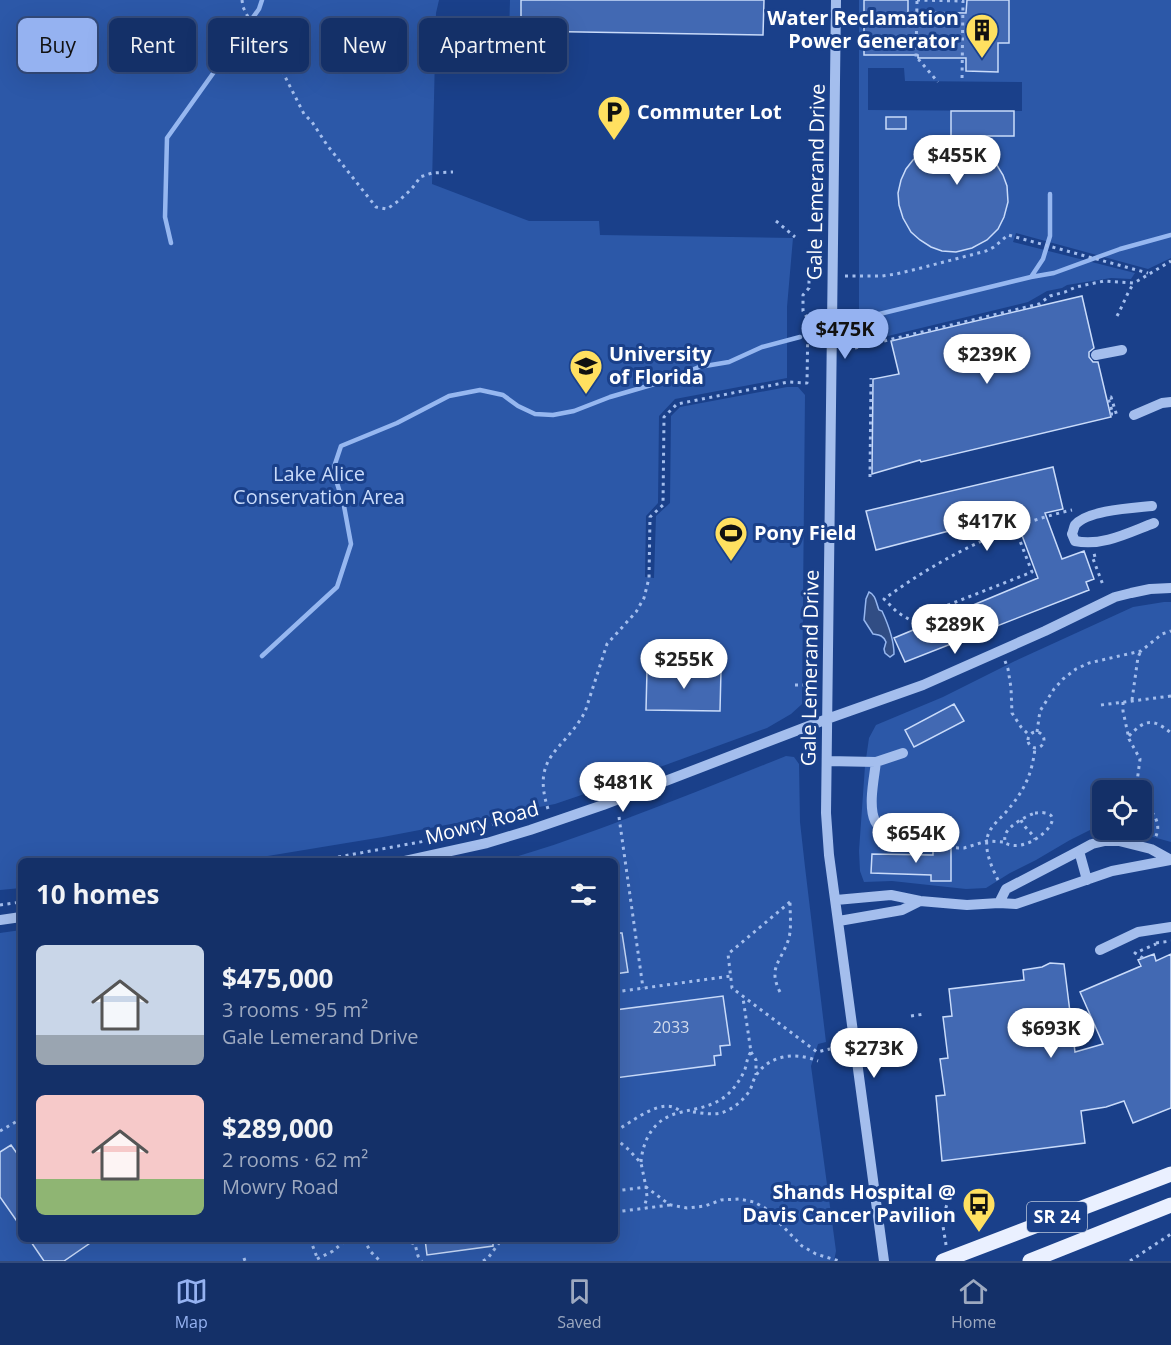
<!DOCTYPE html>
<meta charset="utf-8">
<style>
body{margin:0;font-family:"Open Sans",sans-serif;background:#1d386e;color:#f1f3f6;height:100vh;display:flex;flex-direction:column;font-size:22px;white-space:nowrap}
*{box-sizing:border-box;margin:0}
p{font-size:20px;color:#9da9c0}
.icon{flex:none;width:33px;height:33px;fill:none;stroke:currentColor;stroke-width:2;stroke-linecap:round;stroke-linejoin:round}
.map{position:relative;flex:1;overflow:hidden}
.details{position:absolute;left:18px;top:858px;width:600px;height:384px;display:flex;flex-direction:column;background:#143068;border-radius:9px;box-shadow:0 6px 24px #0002,0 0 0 2px #334b7c}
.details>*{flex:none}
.guide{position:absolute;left:18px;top:18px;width:600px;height:54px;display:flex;gap:12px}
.fabs{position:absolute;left:1092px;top:780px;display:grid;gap:12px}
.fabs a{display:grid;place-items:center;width:60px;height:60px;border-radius:9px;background:#143068;box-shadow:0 6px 24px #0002,0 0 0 2px #334b7c;font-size:30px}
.price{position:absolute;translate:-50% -51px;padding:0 14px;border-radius:21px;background:#fff;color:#222;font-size:20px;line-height:39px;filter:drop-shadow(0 2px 3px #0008)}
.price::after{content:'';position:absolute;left:50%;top:36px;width:18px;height:14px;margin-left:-9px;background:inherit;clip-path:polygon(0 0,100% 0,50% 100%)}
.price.current{background:#95b2f1;color:#111}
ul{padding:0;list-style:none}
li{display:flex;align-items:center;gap:18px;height:150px;padding:0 18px}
li span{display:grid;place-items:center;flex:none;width:168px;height:120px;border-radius:9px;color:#555}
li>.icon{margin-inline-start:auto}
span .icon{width:72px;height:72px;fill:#fffc;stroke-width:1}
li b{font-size:26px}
h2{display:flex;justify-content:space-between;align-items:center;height:72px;padding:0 18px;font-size:26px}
.pill{padding:0 21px;border-radius:9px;background:#143068;box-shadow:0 6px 24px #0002,0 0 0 2px #334b7c;font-size:21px;line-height:54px}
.pill.current{background:#95b2f1;color:#111}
.tabs{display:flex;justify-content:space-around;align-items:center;height:84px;border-top:2px solid #334b7c;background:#143068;font-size:16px;color:#9da9c0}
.tabs a{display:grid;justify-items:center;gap:3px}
.tabs .current{color:#95b2f1}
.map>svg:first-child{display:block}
.green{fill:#2c58a8;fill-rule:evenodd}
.water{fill:#314d84;stroke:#96b7f0;stroke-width:1.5}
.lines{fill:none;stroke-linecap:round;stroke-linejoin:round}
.stream{stroke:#96b7f0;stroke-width:4.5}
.building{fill:#4269b3;stroke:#c9dbfa;stroke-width:1.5}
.path{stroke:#a4beed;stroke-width:3;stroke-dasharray:3 4.5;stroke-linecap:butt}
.minor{stroke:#a4beed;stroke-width:10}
.major{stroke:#eaf0ff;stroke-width:15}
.labels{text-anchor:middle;stroke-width:6;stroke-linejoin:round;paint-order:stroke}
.number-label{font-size:16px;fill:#d0daec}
.shield{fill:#1a408a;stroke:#bac6dc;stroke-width:1.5}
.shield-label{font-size:18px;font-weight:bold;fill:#fff}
.poi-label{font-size:20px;font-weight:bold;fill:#fff;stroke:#1a408a;text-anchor:start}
.street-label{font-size:20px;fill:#fff;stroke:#1a408a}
.park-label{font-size:20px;fill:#c9dbfa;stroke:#1a408a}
</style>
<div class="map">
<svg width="1171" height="1261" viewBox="0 0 1171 1261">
<rect width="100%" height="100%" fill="#1a408a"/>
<path class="green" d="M0 0H439L436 13 432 184 529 221H599L600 235 793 238 787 307V378L675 399 659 416 658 503 646 516 645 577 654 578 656 516 670 503 671 416 680 407 787 387H798L805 395 802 704 791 714 767 728 605 787 555 804 383 837 238 861H21V888L0 890Z
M510 0H521V31H530V35L528 37 512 36 509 34Z
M859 0H864V21H862V29H864L908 54V0H967L966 43H1008L1009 0H1171V258L1148 269 1016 233 1013 242 1135 273 1131 279 1111 278 1067 285 1062 288 1047 291 1028 302 859 343ZM918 13H954V58H918ZM967 46 998 47V72ZM868 68H904L905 81 1022 82V111L868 110ZM1014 111V136H951V112ZM958 143 1008 202C1006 211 1004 220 998 228 971 267 913 255 901 210 899 205 897 197 899 192 901 185 907 178 911 172 914 166 918 157 923 152 932 144 947 144 958 143Z
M1164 602H1171V842L1128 830H1142V790H1102V828L1092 829 1070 840 1036 860 1010 873 986 888 966 889 892 881 864 882 860 871 859 851 865 766 869 738 876 725 943 697 1015 661 1133 607Z
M786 756 794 757 799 764 800 822 805 867 826 1042 818 1044 811 1066 836 1251 834 1261H0V933L21 930V1239H615V861H501C545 849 586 834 628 818 681 798 734 777 786 756Z"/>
<path class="water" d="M869 592C876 595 876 603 879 610L882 611C888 624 894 639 894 654L890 657 885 653 884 649 886 642C883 635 879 635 873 634L864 620 866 599Z"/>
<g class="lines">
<path class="stream" d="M171 243 165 217 167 138 259 9 262 0
M1031 277 1043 259 1050 236V194
M863 318 1031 277 1054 273 1120 249 1171 235
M262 656 337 587 351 544 344 506 333 470 341 446 397 423 449 396 480 390 503 395 518 406 535 414 553 415 574 411 610 397 665 381 699 367 729 362 762 347 800 337"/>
</g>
<path class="building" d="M521 0H764L763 35 521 31Z
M864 0H908V12L966 13 967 0H1009V43H998V72L966 71V58H918V55H864Z
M951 111H1014V136H966L995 162 1003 175 1007 186 1008 202 1004 217 998 229 987 240 972 248 956 252 942 251 931 247 920 240 911 232 903 218 899 205 898 193 901 180 906 169 913 160 922 152 933 147 951 142Z
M886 117H906V129H886Z
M1082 296 1094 348 1089 352V357L1093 362H1098L1111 417 921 462 920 460 872 474 873 379 899 374 891 341Z
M1053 467 1063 509 1045 513 1062 559 1084 551 1094 579 1086 582 1089 590 905 662 894 638 1038 578 1014 514 876 550 866 511Z
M647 670H721L720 711 646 710Z
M954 704 964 721 914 747 905 730Z
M933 848H951V881H931V875L871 873 872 854 933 855Z
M615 933H622L628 972 615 974Z
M1154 954 1156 961 1171 954V1108L1133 1123 1124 1101 1106 1107 1081 1111 1085 1143 942 1161 936 1096 945 1095 940 1059 948 1058 943 1017 952 1016 949 989 1024 980 1023 970 1042 967 1050 963 1064 964 1075 1052 1103 1044 1080 992 1141 966 1138 960Z
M723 996 730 1045 720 1046 721 1055 714 1056 715 1065 615 1078V1010Z
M11 1145 21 1159V1227L0 1197V1152Z
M29 1239H96L64 1261H44Z
M425 1239H493V1246L427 1255Z"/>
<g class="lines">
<path class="path" d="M242 0 243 7 250 21 269 45 304 114 312 122 327 145 376 207 387 209C400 200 412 191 420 177L432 173 453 172
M917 0 963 1 962 82
M917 1 916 59 919 60 938 82
M776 221 795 237
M845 276H882L896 274 921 268 986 251 994 247 1008 235 1148 273
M1117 316C1123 305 1127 293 1134 283
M855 348 1039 304 1050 296 1065 292 1076 287 1104 281 1134 283 1171 261
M1110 414H1113L1108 398 1111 397 1117 416
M870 477 871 378
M1015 528 1032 572 910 620 897 612 884 599C940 558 1005 525 1072 510
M1096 555 1092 556 1103 585
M1005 661 1008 669 1011 688 1012 713 1021 727 1029 735
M795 685H806
M1132 700 1138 657 1141 651
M1123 702V711L1129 739 1140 759 1136 790
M1101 705 1171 696
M1037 732 1040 711 1054 689 1063 679 1076 669 1089 663 1141 651 1162 634 1171 631
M1028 740a8 8 0 1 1 16 0a8 8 0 1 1-16 0Z
M1129 736C1145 719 1153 718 1171 733
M1142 801C1152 811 1163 823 1155 838
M548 809C531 755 563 752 585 712L607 644 636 612 644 598 649 578 650 517 663 505 664 417 677 404 788 382 807 383 808 319 803 311V295L809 288V275H821
M1035 813C1038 813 1041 812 1045 813 1069 816 1028 856 1005 843 1005 839 1004 837 1006 833 1010 825 1026 816 1035 813Z
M619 817 643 988
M1021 820C1024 828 1031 831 1035 839
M905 842 910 846 914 847 964 848 987 841 1005 842
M316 861 442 838 542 811
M998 880C992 868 985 852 987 839 989 827 999 820 1006 812 1024 791 1032 775 1035 748
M790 902 728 954 732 988 817 1052 830 1049
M0 905 21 902
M1156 943 1171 941
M1143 958 1135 953 1156 944
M615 992 731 976
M780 992C768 968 780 963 788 941 792 930 790 915 790 902
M911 1016 924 1014
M751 1052 756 1060V1075
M693 1112C702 1113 712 1115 721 1113 732 1110 744 1100 750 1090 752 1086 753 1081 755 1077 769 1054 796 1052 818 1061
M0 1131 21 1119
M615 1131C632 1123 663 1094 681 1112
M615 1138 629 1150 641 1163 646 1187 666 1202 671 1205 687 1208 705 1206 721 1200 739 1199 754 1202 765 1208 802 1246 816 1254 839 1261
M641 1162C643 1139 654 1119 678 1113 696 1108 710 1108 726 1096 734 1089 741 1079 745 1069 747 1063 747 1057 751 1052L743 998
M615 1191 646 1187 647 1197 644 1208
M615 1212 670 1205
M310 1239 318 1260
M364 1239 370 1251 380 1261
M404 1240 415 1244 418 1256 422 1261
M946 1245C945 1236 942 1226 943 1218 944 1211 948 1205 948 1197
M244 1258 245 1261
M317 1259 333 1251 347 1239
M483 1261 488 1258 502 1239
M1130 1261 1171 1234"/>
<path class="minor" d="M836 0 826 813 829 855 884 1261
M1096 355 1122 350
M1134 415 1162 403 1171 402
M1152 506C1133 508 1088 510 1075 525 1074 527 1073 532 1072 534L1075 541C1102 547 1130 532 1154 523
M827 761 876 762 903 753
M876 762C874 779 868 806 875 821 880 830 887 837 894 844
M1079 851 1087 880
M405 861 487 843 530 830 603 805 827 719 923 685 1045 631 1115 597 1131 593 1150 589 1171 588
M836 900 891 895 920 901 967 905 999 903 1016 904 1112 871 1170 860
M999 903 1006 889 1079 851 1092 844 1105 841H1119L1151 849 1171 860
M0 920 21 917
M839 921 902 910 920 901
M1100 950 1138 932 1171 927"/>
<path class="major" d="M943 1261 1171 1174
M1030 1261 1171 1205"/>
</g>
<defs>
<symbol id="building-pin" viewBox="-11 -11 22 30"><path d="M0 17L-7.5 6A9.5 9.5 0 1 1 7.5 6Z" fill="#ffe060" stroke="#1a408a"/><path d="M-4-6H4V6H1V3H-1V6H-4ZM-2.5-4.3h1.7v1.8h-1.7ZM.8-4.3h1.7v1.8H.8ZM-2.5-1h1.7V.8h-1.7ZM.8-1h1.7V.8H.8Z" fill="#111"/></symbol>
<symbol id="parking-pin" viewBox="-11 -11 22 30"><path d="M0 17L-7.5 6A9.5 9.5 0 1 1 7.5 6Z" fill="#ffe060" stroke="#1a408a"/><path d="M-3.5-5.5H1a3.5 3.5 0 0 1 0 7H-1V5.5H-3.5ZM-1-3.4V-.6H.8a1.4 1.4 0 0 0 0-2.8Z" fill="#111"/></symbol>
<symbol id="university-pin" viewBox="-11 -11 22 30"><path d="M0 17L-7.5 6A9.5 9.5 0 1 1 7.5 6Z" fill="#ffe060" stroke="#1a408a"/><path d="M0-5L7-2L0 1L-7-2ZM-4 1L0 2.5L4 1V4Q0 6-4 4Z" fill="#111"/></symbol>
<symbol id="stadium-pin" viewBox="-11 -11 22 30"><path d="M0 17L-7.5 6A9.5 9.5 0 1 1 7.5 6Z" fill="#ffe060" stroke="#1a408a"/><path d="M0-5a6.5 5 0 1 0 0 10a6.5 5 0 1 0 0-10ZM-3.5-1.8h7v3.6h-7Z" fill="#111"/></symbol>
<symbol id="bus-pin" viewBox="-11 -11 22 30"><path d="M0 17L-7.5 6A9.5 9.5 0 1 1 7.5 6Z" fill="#ffe060" stroke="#1a408a"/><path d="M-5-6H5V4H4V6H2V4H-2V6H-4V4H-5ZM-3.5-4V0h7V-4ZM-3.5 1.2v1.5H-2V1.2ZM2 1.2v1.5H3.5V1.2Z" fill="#111"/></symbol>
</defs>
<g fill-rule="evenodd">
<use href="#building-pin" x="963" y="11" width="38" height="52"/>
<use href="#parking-pin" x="595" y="93" width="38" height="52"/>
<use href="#university-pin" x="567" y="347" width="38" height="52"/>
<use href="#stadium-pin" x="712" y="514" width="38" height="52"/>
<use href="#bus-pin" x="960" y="1185" width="38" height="52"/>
</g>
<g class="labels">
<g class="number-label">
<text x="671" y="1033">2033</text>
</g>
<rect class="shield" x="1027" y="1202" width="60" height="30" rx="4.5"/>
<g class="shield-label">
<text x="1057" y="1223">SR 24</text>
</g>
<g class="poi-label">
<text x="959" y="25" text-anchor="end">Water Reclamation<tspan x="959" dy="23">Power Generator</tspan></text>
<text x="637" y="119">Commuter Lot</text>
<text x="609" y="361">University<tspan x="609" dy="23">of Florida</tspan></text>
<text x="754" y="540">Pony Field</text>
<text x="956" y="1199" text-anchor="end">Shands Hospital @<tspan x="956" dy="23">Davis Cancer Pavilion</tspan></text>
</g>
<g class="street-label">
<text transform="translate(816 182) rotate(-89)" y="7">Gale Lemerand Drive</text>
<text transform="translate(810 668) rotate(-89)" y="7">Gale Lemerand Drive</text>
<text transform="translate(482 823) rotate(-15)" y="7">Mowry Road</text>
</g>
<g class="park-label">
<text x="319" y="481">Lake Alice<tspan x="319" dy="23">Conservation Area</tspan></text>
</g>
</g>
</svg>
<div class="fabs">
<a><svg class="icon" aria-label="locate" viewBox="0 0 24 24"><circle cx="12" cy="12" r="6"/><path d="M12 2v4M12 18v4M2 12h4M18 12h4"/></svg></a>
</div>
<b class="price" style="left:957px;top:186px">$455K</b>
<b class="price current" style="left:845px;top:360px">$475K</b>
<b class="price" style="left:987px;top:385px">$239K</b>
<b class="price" style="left:987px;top:552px">$417K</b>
<b class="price" style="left:955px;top:655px">$289K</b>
<b class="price" style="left:684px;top:690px">$255K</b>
<b class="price" style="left:623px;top:813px">$481K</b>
<b class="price" style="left:916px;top:864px">$654K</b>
<b class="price" style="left:1051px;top:1059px">$693K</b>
<b class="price" style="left:874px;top:1079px">$273K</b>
<div class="guide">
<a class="pill current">Buy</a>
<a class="pill">Rent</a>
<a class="pill">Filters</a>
<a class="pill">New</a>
<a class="pill">Apartment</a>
</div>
<section class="details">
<h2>10 homes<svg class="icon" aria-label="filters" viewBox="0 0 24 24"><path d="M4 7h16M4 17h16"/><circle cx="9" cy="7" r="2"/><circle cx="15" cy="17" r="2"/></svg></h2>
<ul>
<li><span style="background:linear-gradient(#c9d6e8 75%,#9aa5b1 0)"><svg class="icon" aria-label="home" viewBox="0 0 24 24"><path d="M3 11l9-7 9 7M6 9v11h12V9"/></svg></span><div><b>$475,000</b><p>3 rooms · 95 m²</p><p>Gale Lemerand Drive</p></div></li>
<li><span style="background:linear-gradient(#f6c9c9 70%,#8fb573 0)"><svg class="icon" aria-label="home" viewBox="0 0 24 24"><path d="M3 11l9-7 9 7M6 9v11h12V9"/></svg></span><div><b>$289,000</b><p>2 rooms · 62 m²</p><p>Mowry Road</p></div></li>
</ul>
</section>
</div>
<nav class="tabs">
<a class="current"><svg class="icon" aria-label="map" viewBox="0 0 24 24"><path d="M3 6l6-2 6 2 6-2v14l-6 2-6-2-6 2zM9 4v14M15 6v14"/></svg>Map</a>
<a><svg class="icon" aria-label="saved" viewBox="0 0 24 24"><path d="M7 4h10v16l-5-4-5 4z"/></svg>Saved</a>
<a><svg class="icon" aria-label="home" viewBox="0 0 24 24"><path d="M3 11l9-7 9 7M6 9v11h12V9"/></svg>Home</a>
</nav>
